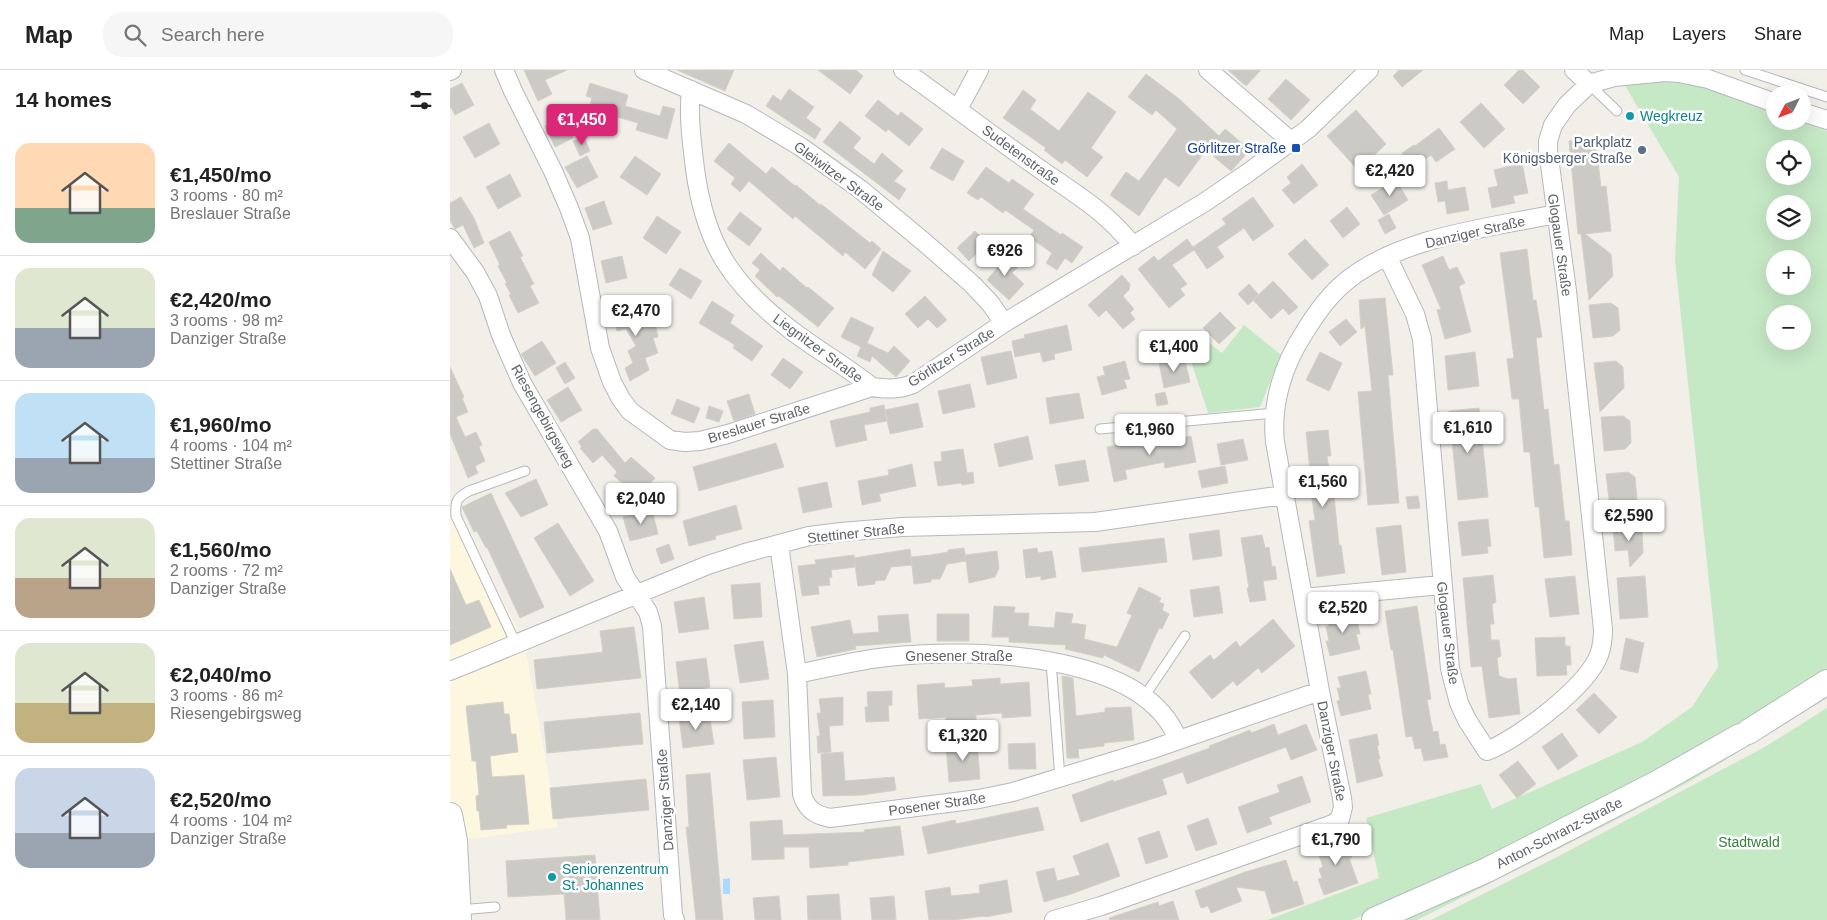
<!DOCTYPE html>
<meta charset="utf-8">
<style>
body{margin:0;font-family:Arial,sans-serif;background:#f6f6f6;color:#222;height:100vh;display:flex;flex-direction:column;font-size:19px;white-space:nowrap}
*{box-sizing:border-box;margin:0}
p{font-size:16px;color:#767676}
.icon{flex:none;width:28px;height:28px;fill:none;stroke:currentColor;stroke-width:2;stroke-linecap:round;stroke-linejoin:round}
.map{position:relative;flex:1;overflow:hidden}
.sheet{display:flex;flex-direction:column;background:#fff;width:450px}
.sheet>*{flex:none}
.needle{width:32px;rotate:228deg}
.controls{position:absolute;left:1316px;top:15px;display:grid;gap:10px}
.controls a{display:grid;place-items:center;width:45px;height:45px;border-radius:50%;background:#fff;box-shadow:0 5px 20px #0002;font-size:25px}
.price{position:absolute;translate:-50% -42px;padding:0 11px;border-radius:5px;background:#fff;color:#222;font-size:16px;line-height:32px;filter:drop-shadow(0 1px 2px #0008)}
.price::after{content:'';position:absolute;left:50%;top:30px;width:15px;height:11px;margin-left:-8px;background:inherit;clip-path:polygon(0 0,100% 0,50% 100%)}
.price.current{background:#db2777;color:#fff}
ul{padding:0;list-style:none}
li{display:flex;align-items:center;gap:15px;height:125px;padding:0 15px}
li+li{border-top:1px solid #e0e0e0}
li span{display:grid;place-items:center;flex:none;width:140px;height:100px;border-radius:15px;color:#555}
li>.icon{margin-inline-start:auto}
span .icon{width:60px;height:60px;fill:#fffc;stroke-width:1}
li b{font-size:21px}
h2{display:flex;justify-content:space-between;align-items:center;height:60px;padding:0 15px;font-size:21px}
header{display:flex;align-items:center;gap:30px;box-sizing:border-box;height:70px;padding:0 25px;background:#fff;border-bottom:1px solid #e0e0e0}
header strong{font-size:24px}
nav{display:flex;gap:28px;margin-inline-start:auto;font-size:18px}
.search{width:350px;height:45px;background:#f6f6f6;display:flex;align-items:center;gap:12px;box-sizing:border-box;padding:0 18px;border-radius:20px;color:#767676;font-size:19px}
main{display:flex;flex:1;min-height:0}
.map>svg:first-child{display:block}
.commercial{fill:#fef7e0}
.green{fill:#c5e8c5;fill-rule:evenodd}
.water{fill:#aadaff}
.building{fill:#cccac5;stroke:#d6d1c6}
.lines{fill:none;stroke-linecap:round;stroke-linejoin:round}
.lane-casing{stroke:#b5b8bc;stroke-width:11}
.street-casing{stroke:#b5b8bc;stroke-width:20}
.secondary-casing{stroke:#b6babf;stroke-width:26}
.lane{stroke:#fff;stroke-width:9}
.street{stroke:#fff;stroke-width:18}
.secondary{stroke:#fff;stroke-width:24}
.culture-dot{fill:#0f9aa8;stroke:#fff;stroke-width:2}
.transit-dot{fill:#1a4fb4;stroke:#fff;stroke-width:2}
.service-dot{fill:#5c6f8a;stroke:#fff;stroke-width:2}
.labels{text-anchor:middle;stroke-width:5;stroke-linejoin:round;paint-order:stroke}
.culture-label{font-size:14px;fill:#0d838f;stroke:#fff;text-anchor:start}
.service-label{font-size:14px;fill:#4e5e75;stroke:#fff;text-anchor:end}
.transit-label{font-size:14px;fill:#164399;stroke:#fff;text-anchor:end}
.street-label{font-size:14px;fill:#5f6368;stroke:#fff}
.park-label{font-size:14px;fill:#348238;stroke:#fff}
</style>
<header>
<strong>Map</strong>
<div class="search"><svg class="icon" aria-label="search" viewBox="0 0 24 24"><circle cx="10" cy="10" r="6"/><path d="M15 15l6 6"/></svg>Search here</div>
<nav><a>Map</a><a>Layers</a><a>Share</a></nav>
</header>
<main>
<section class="sheet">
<h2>14 homes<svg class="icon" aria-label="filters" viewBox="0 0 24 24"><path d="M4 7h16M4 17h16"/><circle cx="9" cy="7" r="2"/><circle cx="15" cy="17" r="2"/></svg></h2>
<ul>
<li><span style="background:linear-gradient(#ffd9b3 65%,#7fa58c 0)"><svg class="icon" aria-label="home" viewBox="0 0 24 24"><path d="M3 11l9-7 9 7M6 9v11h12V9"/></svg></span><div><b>€1,450/mo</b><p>3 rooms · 80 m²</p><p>Breslauer Straße</p></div></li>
<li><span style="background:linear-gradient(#dfe7d0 60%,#9aa5b1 0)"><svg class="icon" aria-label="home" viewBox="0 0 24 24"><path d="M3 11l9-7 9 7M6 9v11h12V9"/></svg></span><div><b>€2,420/mo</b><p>3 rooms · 98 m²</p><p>Danziger Straße</p></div></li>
<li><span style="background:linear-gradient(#bfe0f5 65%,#9aa5b1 0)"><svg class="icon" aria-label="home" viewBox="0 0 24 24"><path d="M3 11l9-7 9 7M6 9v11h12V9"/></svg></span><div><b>€1,960/mo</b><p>4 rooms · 104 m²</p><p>Stettiner Straße</p></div></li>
<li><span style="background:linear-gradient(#dfe7d0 60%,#b9a48a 0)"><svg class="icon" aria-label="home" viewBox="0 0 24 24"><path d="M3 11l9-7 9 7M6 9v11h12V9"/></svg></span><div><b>€1,560/mo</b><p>2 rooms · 72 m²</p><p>Danziger Straße</p></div></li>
<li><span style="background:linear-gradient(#dfe7d0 60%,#c2b280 0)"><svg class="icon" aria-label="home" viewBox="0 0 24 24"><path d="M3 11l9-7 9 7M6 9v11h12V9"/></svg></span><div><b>€2,040/mo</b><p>3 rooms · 86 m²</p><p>Riesengebirgsweg</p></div></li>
<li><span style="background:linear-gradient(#c9d6e8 65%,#9aa5b1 0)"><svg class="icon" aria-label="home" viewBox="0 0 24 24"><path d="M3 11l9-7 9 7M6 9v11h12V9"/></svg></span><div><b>€2,520/mo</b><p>4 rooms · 104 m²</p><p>Danziger Straße</p></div></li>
</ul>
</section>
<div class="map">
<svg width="1377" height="850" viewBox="0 0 1377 850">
<rect width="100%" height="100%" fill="#f1efe8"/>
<path class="commercial" d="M0 433 74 571 108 757 5 771 0 745Z"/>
<path class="green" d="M1199 10 1241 12 1282 25 1325 42V51H1348L1377 61V598L1308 644 1139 738 936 837 901 850H817L929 808 916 748 1031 714 1042 739 1192 672 1242 637 1268 597 1225 190 1229 107 1174 14ZM1325 79H1352V106H1325ZM1325 134H1352V161H1325ZM1325 189H1352V216H1325ZM1325 244H1352V271H1325Z
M794 255 831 285 810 337 758 343 738 282 750 266 772 283Z
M1377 623V628L1239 712 1154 756 967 850H952Z
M1377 638V850H981L1107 787 1313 678Z"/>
<path class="water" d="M280 808V824H273V809Z"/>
<path class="building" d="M74 0H117L95 10 102 24 88 31Z
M227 0H284L275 21Z
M368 0H406L413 6 400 24Z
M778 0H811L796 16Z
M949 0H973L952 17 943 6Z
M1069 0H1073L1090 17 1073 34 1054 15Z
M696 4 728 28 769 66 775 59 800 80 781 101 756 80 729 117 715 107 689 146 660 125 676 102 689 111 727 59 706 40 702 45 678 27Z
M836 9 860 30 841 50 818 29Z
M12 13 24 35 5 45 0 36V19Z
M140 13 178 25 175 36 210 46 213 36 225 39 217 69 186 60 188 53 139 39 142 28 136 26Z
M339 19 364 37 356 48 371 59 365 69 316 36 323 25 331 31Z
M573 20 586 30 580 39 609 61 638 22 666 42 641 78 653 87 637 107 615 90 612 94 594 80 596 78 553 48Z
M428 30 448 46 451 42 473 59 459 76 438 59 436 62 415 46Z
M1031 33 1055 59 1034 78 1010 52Z
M906 40 936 74 908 100 877 66Z
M113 48 123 68 105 77 95 56Z
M390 51 411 68 403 78 424 94 432 83 453 101 444 111 456 119 449 130 373 72Z
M39 53 50 74 25 88 13 67Z
M989 58 1005 79 986 92 981 85 963 98 952 83 964 75 965 76Z
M134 67 140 81 130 86 123 71Z
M1145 67 1151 117 1156 116 1161 161 1135 164 1161 184 1163 206 1139 230 1131 164H1128L1119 71Z
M279 73 316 104 322 97 345 116 346 115 370 135 371 134 420 173 422 171 431 179 415 199 395 182 393 186 345 146 343 149 299 111 290 122 281 114 285 108 264 91Z
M492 78 514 91 503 111 480 98Z
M137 86 148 107 127 118 115 97Z
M185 86 211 104 197 125 170 107Z
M1072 93 1078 123 1063 126 1065 133 1042 138 1038 118 1048 116 1044 100Z
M852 94 868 115 844 134 832 120 841 113 837 107Z
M536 97 559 113 562 109 584 124 573 139 611 165 612 163 633 177 622 193 615 188 607 200 596 193 602 183 579 167 584 160 555 140 553 143 531 127 528 130 517 123Z
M60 104 71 126 48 139 36 117Z
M946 110 958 130 934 145 921 125Z
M997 111 998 120 1015 117 1019 140 997 144 995 131 988 132 985 113Z
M11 127 24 148 34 173 24 178 13 155 5 159 0 150V133Z
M803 127 824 156 803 171 794 158 767 177 774 187 757 199 744 180 722 195 737 214 730 219 735 225 719 238 688 199 704 186 708 191 737 169 743 177 776 154 772 149Z
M154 131 162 154 143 160 135 138Z
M897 137 910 154 893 168 880 151Z
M290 142 312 159 299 176 277 159Z
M939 144 946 158 935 164 928 150Z
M207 146 231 162 216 184 193 168Z
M60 161 73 186 70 187 84 214 80 216 89 233 68 243 59 225 61 224 55 214 57 213 48 196 50 195 39 172Z
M525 161 537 173 519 191 507 178Z
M855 169 879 195 862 210 838 184Z
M1077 179 1083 230H1086L1092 267 1086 268 1094 340 1098 339 1104 395 1109 394 1115 451H1119L1122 485 1094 488 1089 437H1085L1080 382H1074L1069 329H1062L1057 289 1064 288 1050 183Z
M433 181 461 201 443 222 422 205Z
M551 182 568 197 562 203 574 214 559 230 537 210 548 197 542 191Z
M311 183 330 201 333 197 357 218 358 217 384 238 368 257 329 226 327 227 305 206 310 200 302 193Z
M172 186 177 208 156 213 151 191Z
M993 186 999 200 1007 197 1015 213 1009 216 1021 262 995 269 987 240 991 239 972 195Z
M230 198 252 211 241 229 219 215Z
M672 205 680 214 679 220 673 226 684 239 680 243 685 249 673 259 656 240 649 247 638 235Z
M823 211 848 237 839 245 833 238 821 249 803 230Z
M799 214 809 225 798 235 788 224Z
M475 226 497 250 487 258 478 249 468 258 455 244Z
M935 228 943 305H938L949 433 918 435 908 322 922 321 915 256 911 259 909 230Z
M184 231 189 254 205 251 208 267 203 268 208 283 195 288 199 300 180 311 175 298 183 293 178 281 186 276 176 259 167 261 161 236Z
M262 231 284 245 280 253 313 276 302 291 283 278 285 275 249 253Z
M1161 233 1168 238 1170 260 1163 266 1143 268 1139 235Z
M770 242 786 258 769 274 753 258Z
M401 247 424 258 417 273 438 283 444 276 460 291 446 307 422 286 420 292 407 286 411 277 391 267Z
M896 249 907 262 890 276 879 262Z
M617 255 622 280 604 284 605 289 593 292 590 282 565 287 562 271 575 268 574 265Z
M92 271 106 293 85 306 71 284Z
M561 281 567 308 537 315 531 287Z
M870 282 892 293 879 321 856 310Z
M1025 282 1029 316 998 320 995 286Z
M734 287 740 312 714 318 709 293Z
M333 288 353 302 340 319 321 305Z
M675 291 680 309 674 310 677 318 652 325 647 307 655 305 653 297Z
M1166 291 1173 297 1174 318 1150 342 1144 293Z
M115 292 125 308 115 314 106 298Z
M0 297 14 327 12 328 18 342 6 347 15 367 26 362 32 375 29 377 35 391 25 396 28 403 18 408 0 364Z
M520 314 525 337 493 344 488 321Z
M118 317 132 340 111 352 97 330Z
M715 322 718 334 707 336 705 324Z
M629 323 634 348 600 354 596 328Z
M299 324 305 344 284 351 277 331Z
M227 329 250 338 244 353 221 344Z
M468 333 473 357 440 364 435 340Z
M434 335 437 351 414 355 417 370 386 377 380 351 420 342V338Z
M259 336 273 341 269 352 256 348Z
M1029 338 1038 427 1008 430 999 341Z
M1173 346 1180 351 1181 373 1175 379 1154 381 1151 347Z
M143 359H147L175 393 181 387 205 408 188 427 164 406 167 402 152 385 143 393 130 378 132 377 128 372Z
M878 360 881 386H877L881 415 883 416 889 475H891L895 503 867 507 859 451 865 450 858 401H860L856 362Z
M578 366 583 389 549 397 544 374Z
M741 366 746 392 715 398 714 392 675 400 677 409 664 412 657 377 690 371 691 376Z
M793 369 798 390 771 395 767 374Z
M326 373 334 397 249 421 243 397Z
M513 379 517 403 523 402 524 413 512 415 511 413 488 416 484 392 492 391 491 382Z
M635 390 639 411 609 416 605 395Z
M462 394 466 416 429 424 431 431 412 435 408 411 439 405 438 400Z
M775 396 778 413 752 418 748 401Z
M1178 402 1185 407 1187 429 1181 435 1160 437 1156 404Z
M86 409 98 435 71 447 55 423Z
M377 412 382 437 353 443 348 418Z
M41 423 94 537 70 548 37 477 36 478 27 461 24 462 12 437Z
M968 426 970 438 958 439 956 427Z
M286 435 292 459 265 466 266 469 239 476 233 451Z
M202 440 208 464 180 471 173 447Z
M1038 449 1041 476 1037 477 1038 483 1012 486 1008 452Z
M108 453 144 511 120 526 84 468Z
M951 455 956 502 932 505 926 458Z
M1185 456 1192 462 1193 483 1180 497 1178 480 1165 481 1163 458Z
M769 460 772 486 743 490 739 464Z
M812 465 815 478 819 477 822 497 825 496 827 509 813 511 816 530 800 532 797 518H799L791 468Z
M714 468 717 492 632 502 629 478Z
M219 474 224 489 211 494 206 479Z
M514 478 516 488 515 485 547 481 549 498 545 507 519 513 516 491 497 494 490 509H481V512L464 514 461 487 481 485 498 482V480Z
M587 478 588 483 602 481 606 507 591 510V506L576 508 573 480Z
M460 479 462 495 441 497 435 510 425 511V514L408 516 404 488Z
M404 485 405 497 381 500 382 507 379 508 380 515 368 516 369 524 352 526 348 496 366 494 365 490Z
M0 499 16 535 29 530 41 557 0 575Z
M1043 505 1046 532 1042 534 1044 554H1040L1041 570H1049L1051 586 1047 588 1049 606 1058 609 1066 608 1070 644 1039 648 1032 596 1021 597 1013 508Z
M1125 506 1129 544 1100 547 1095 509Z
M1195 506 1198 547 1170 549 1167 508Z
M310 513 312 547 284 549 281 515Z
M769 516 773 543 744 547 740 520Z
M689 517 711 528 709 532 714 534 712 540 719 544 712 559 709 558 689 602 654 585 653 588 615 579 616 575 559 572V567H542L544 536 565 537 564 543H579L578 556 604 558 606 542 623 544 621 553 636 555 634 569 667 577 682 545 677 543Z
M254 527 259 559 229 563 224 532Z
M967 536 981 629 977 630 983 662 988 661 990 675 995 674 998 687 974 691 971 678 965 679 962 666 956 667 943 580H941L935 541Z
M905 541 910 564H906L910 579 880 586 876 571H879L876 557 879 556 877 547Z
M458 544 461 572 405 576 406 579 367 587 361 557 400 550 403 564 429 562 428 546Z
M487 544H519V571H487Z
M823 549 845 576 812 603 808 598 787 616 783 611 762 629 739 602 760 585 764 590 786 571 790 577Z
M184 557 191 608 87 619 84 590 153 582 150 561Z
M1115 567V576H1120L1121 595H1116L1117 605 1087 606 1085 568Z
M1176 568 1194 573 1188 603 1170 599Z
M313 571 319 609 290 613 284 575Z
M256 588 260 617 230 624 226 592Z
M916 601 921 624H918L921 639 891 646 887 631 890 630 887 618H891L888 607Z
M612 606 623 608 626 646 655 642V638L681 637 684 670 654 673V676L628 679 629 688H617Z
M550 608V614L579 612 581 646 552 648V643L526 645V650L496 652V647L469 649 467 615 494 613 495 618 523 616 522 610Z
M442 621V635L438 636 439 651 416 652 415 637H418L417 622Z
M1144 623 1167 647 1149 664 1126 640Z
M393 627V655L379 656 381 682 368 683 367 666H370L367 643H371L369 629Z
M323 630 325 667 294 669 292 632Z
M53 632 54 644H59L61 664H66L68 682 40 686 42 707 74 705 79 754 56 755 57 758 31 760 29 741H27L26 726 29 725 26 691H22L16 636Z
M190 643 193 674 97 683 94 652Z
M259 643 264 674 233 678 229 647Z
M824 654 828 665 856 654 867 680 841 690 836 677 737 714 733 702 712 709 717 724 631 752 622 725 663 710 664 712 760 678 759 676 800 660 801 663Z
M1112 663 1128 686 1108 700 1092 677Z
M927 664 929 675 927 676 930 689H928L933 706 907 713 899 670Z
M527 672 530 709 499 712 496 675Z
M585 673 586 699H559L558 674Z
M393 682 395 711 444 707 446 720 413 725 373 726 371 684Z
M326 687 330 727 297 730 293 690Z
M1068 691 1086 714 1067 728 1049 705Z
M260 703 273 850H246L236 757H239L236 705Z
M852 706 861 732 819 747 822 754 797 763 788 737 830 722 827 715Z
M196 709 199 740 103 749 100 718Z
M588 737 594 760 478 784 472 757 505 750 506 754Z
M758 748 767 774 746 781 737 756Z
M332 750 333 765 415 762 414 760 450 756 454 785 398 792V795L360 798 359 777H334V789L302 790 300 752Z
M709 761 718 787 696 794 688 768Z
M894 766 902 788H899L908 813 874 825 868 809 872 808 869 799 873 797 866 775Z
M658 773 670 806 621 824 594 832 586 802 604 798 607 811 630 805 623 786Z
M145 785 150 850H116L114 824 58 827 56 791Z
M836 790 843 812 847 811 854 834 822 844 815 821 786 817 792 831 761 843 758 836 751 838 745 821 795 802Z
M557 810 562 842 535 847 534 846 504 850H479L475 821 500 817 501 826 530 823 529 815Z
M389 824 391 850H358L357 826Z
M329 826 331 850H305L303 828Z
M444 826 446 850H422L420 828Z
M723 831 729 850H660L659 848 708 832 709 836Z"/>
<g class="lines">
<defs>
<path id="lane" d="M1295 0 1377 27
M1139 14 1167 41
M650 359 824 343
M66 574 6 446C5 432 6 428 19 421L75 401
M601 592 610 708
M694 627 735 566
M9 840 45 837"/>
<path id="street" d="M54 0 63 21 103 101 119 138 130 168 150 278 162 312 171 329 180 341 220 370 235 372 250 371 278 364 422 317C436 319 449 320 463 314L554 253 755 132 799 102 858 59 919 0
M194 0 296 44 351 77 410 119 474 172 522 214 540 233 554 253
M453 0C496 30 537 62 580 92 618 120 654 138 683 176
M758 0 842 72
M1124 0 1139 14
M0 1 2 0
M241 20C238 46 242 73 245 99 255 174 281 214 341 260 367 280 396 296 422 317
M508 39 529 0
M1352 42 1377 50
M0 168 25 202 38 226 51 265 72 313 158 461 175 507 198 542 202 556 223 845 225 850
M937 186 965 244 972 269 1000 599 1009 633 1017 650 1037 681C1069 668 1137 617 1149 585 1152 577 1153 567 1153 559L1117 221 1098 80V71L1103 55 1117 35 1139 14 1164 7 1215 2 1229 3 1258 9 1325 33
M329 474 347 604 352 724C356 739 365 745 380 748L529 729 563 722 700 680 870 621
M853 528 991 515
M0 601 258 495 295 483 359 466 391 462 452 457 645 452 834 425
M347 604C377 598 407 590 437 587 517 578 694 580 728 670
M604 850 651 836 883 754 890 749 893 737 892 728 870 621 825 372C821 334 833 295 854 263 865 245 877 227 894 213 948 167 1038 158 1106 144"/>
<path id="secondary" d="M1298 662 1377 612
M0 745 5 771 9 850
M924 850 1037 800 1207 713 1290 666"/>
</defs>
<use href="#lane" class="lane-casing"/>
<use href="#street" class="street-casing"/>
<use href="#secondary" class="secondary-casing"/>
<use href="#lane" class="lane"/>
<use href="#street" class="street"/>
<use href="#secondary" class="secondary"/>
</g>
<g class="culture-dot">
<circle cx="1180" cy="46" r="5"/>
<circle cx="102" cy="807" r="5"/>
</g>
<rect class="transit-dot" x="841" y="73" width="10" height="10" rx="2.5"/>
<circle class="service-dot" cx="1192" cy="80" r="5"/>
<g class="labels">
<g class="culture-label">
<text x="1190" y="51">Wegkreuz</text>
<text x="112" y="804">Seniorenzentrum<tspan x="112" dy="16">St. Johannes</tspan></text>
</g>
<g class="service-label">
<text x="1182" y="77">Parkplatz<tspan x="1182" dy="16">Königsberger Straße</tspan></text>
</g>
<g class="transit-label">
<text x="836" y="83">Görlitzer Straße</text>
</g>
<g class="street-label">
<text transform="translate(571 85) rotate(36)" y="5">Sudetenstraße</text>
<text transform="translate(389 106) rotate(36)" y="5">Gleiwitzer Straße</text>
<text transform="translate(1025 162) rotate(-13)" y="5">Danziger Straße</text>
<text transform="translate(1110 175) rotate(82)" y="5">Glogauer Straße</text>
<text transform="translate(368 278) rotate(36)" y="5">Liegnitzer Straße</text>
<text transform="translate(501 287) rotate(-32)" y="5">Görlitzer Straße</text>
<text transform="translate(93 346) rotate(61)" y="5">Riesengebirgsweg</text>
<text transform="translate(309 353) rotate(-17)" y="5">Breslauer Straße</text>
<text transform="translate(406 463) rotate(-6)" y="5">Stettiner Straße</text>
<text transform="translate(998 563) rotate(83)" y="5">Glogauer Straße</text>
<text x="509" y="591">Gnesener Straße</text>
<text transform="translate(882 681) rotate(79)" y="5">Danziger Straße</text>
<text transform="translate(215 730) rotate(-94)" y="5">Danziger Straße</text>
<text transform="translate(487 734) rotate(-8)" y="5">Posener Straße</text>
<text transform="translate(1109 763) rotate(-27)" y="5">Anton-Schranz-Straße</text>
</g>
<g class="park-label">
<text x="1299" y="777">Stadtwald</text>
</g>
</g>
</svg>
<div class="controls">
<a><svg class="needle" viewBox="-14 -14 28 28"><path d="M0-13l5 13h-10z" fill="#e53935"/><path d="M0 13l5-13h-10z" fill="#767676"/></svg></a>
<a><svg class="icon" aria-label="locate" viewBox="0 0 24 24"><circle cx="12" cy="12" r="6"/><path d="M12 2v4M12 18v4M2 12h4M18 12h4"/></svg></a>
<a><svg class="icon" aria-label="layers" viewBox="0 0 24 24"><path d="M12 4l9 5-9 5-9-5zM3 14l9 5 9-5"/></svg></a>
<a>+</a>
<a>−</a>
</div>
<b class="price current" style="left:132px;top:76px">€1,450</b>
<b class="price" style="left:940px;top:127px">€2,420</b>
<b class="price" style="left:555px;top:207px">€926</b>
<b class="price" style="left:186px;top:267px">€2,470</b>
<b class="price" style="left:724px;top:303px">€1,400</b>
<b class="price" style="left:1018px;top:384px">€1,610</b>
<b class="price" style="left:700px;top:386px">€1,960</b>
<b class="price" style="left:873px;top:438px">€1,560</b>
<b class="price" style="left:191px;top:455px">€2,040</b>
<b class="price" style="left:1179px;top:472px">€2,590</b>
<b class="price" style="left:893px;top:564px">€2,520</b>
<b class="price" style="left:246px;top:661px">€2,140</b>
<b class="price" style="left:513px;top:692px">€1,320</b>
<b class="price" style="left:886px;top:796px">€1,790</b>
</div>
</main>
